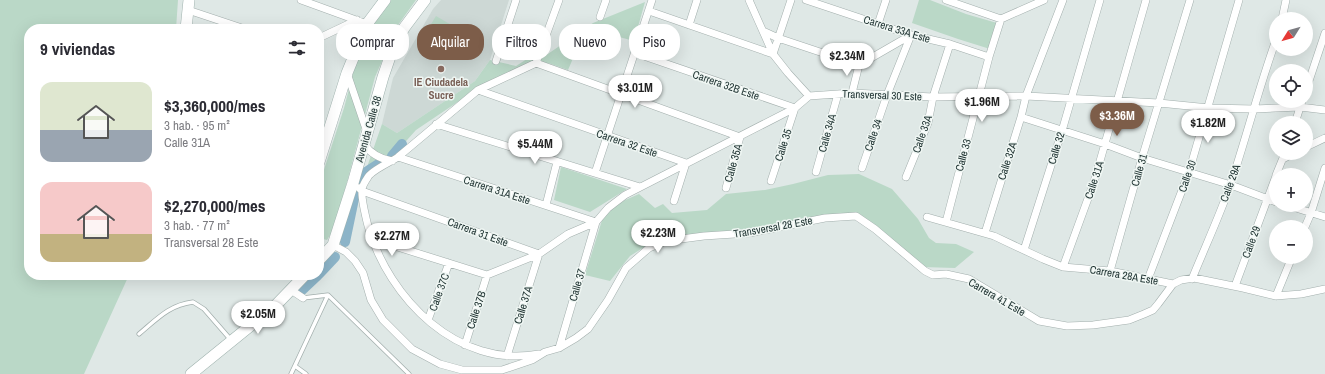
<!DOCTYPE html>
<html lang="es">
<meta charset="utf-8">
<style>
body{margin:0;font-family:"Archivo Narrow",sans-serif;background:#f7f7f7;color:#2b2b33;height:100vh;display:flex;flex-direction:column;font-size:15px;white-space:nowrap}
*{box-sizing:border-box;margin:0}
p{font-size:13px;color:#7c7c81}
.icon{flex:none;width:22px;height:22px;fill:none;stroke:currentColor;stroke-width:2;stroke-linecap:round;stroke-linejoin:round}
.map{position:relative;flex:1;overflow:hidden}
.panel{position:absolute;left:24px;top:24px;width:300px;height:256px;display:flex;flex-direction:column;background:#fff;border-radius:16px;box-shadow:0 4px 16px #0002}
.panel>*{flex:none}
.top-card{position:absolute;left:336px;top:24px;width:380px;height:36px;display:flex;gap:8px}
.needle{width:26px;rotate:233deg}
.controls{position:absolute;left:1269px;top:12px;display:grid;gap:8px}
.controls a{display:grid;place-items:center;width:44px;height:44px;border-radius:50%;background:#fff;box-shadow:0 4px 16px #0002;font-size:20px}
.price{position:absolute;translate:-50% -34px;padding:0 9px;border-radius:14px;background:#fff;color:#222;font-size:13px;line-height:26px;filter:drop-shadow(0 1px 2px #0008)}
.price::after{content:'';position:absolute;left:50%;top:24px;width:12px;height:9px;margin-left:-6px;background:inherit;clip-path:polygon(0 0,100% 0,50% 100%)}
.price.current{background:#7d5d49;color:#fff}
ul{padding:0;list-style:none}
li{display:flex;align-items:center;gap:12px;height:100px;padding:0 16px}
li span{display:grid;place-items:center;flex:none;width:112px;height:80px;border-radius:12px;color:#555}
li>.icon{margin-inline-start:auto}
span .icon{width:48px;height:48px;fill:#fffc;stroke-width:1}
li b{font-size:17px}
h2{display:flex;justify-content:space-between;align-items:center;height:48px;padding:0 16px;font-size:17px}
.tag{padding:0 14px;border-radius:16px;background:#fff;box-shadow:0 4px 16px #0002;font-size:14px;line-height:36px}
.tag.current{background:#7d5d49;color:#fff}
.map>svg:first-child{display:block}
.built{fill:#cdd8d5}
.green{fill:#bad8c7}
.lines{fill:none;stroke-linecap:round;stroke-linejoin:round}
.canal{stroke:#8cb4c8;stroke-width:10}
.lane-casing{stroke:#a3afad;stroke-width:5}
.street-casing{stroke:#a3afad;stroke-width:8}
.secondary-casing{stroke:#a0b3af;stroke-width:12}
.lane{stroke:#fff;stroke-width:3.5}
.street{stroke:#fff;stroke-width:7}
.secondary{stroke:#fff;stroke-width:11}
.education-dot{fill:#8d6e63;stroke:#eff6f3;stroke-width:1.5}
.labels{text-anchor:middle;stroke-width:3;stroke-linejoin:round;paint-order:stroke}
.street-label{font-size:11px;fill:#223635;stroke:#eff6f3}
.education-label{font-size:11px;font-weight:bold;fill:#785e54;stroke:#eff6f3}
</style>
<div class="map">
<svg width="1325" height="374" viewBox="0 0 1325 374">
<rect width="100%" height="100%" fill="#dfe8e6"/>
<path class="built" d="M441 0H509L490 60 475 81 397 133 382 124 393 78 433 9Z"/>
<path class="green" d="M0 0H178L176 29H29V275H129L84 374H0Z
M391 0H416L398 25 375 77 335 227 327 240 319 238V185L344 108 355 66 370 27Z
M919 0H930L966 14 997 23 990 49 958 39 912 23Z
M645 2 634 41 586 28 568 70 548 63 511 71 474 91 416 130 399 149 367 167 382 124 397 133 475 81 490 60 516 66 530 57 542 58 593 23Z
M436 16 460 30 448 49 425 34Z
M561 167 627 189 590 212 554 200Z
M859 174 892 189 918 219 929 238 936 243 956 244 974 252 955 268 922 267 858 215 829 214 761 229 718 233 654 241 630 256 610 281 585 275 603 217 614 205 639 194 655 208 663 204 672 213 707 210 726 194 765 190 793 184 828 175Z"/>
<g class="lines">
<path class="canal" d="M392 156 402 144
M359 181 363 174 380 163
M345 242 355 194
M319 274 335 257
M301 291 318 275"/>
<defs>
<path id="lane" d="M303 298 328 295 409 374
M139 334C157 319 169 305 193 302L204 309 231 340
M295 366 306 374
M291 374 328 295"/>
<path id="street" d="M301 0 367 24
M749 0 773 54 788 73 809 96
M806 0 911 35 950 44 989 57
M946 0 1001 19
M188 10 245 29
M649 11 773 54 791 0
M600 17 606 0
M1001 19 1044 0
M1282 19 1286 0
M878 24 886 0
M689 25 697 0
M765 32 778 38 859 65
M319 38 357 20
M635 53 795 108 771 181
M496 61 516 0
M536 63 478 90 398 157C391 162 372 170 368 177 366 180 362 186 362 190 361 198 366 218 368 226 389 299 458 369 539 354
M536 63 740 137 726 188
M536 63 559 0
M859 65 911 35
M347 73 367 132
M478 90 686 163 674 201
M1306 90 1325 33
M852 93 859 65
M1021 117 1105 144 1142 158 1231 185 1276 202
M1295 123 1302 101
M436 124 640 187
M364 144C370 153 381 159 392 161
M1306 147 1325 138
M398 157 596 222
M1283 159 1294 153
M862 168 887 95 911 35
M816 172 838 94
M595 173 652 0
M1276 175 1285 153
M906 177 928 123 933 97 950 44
M359 188 362 191 539 254 507 356
M546 205 557 162
M1286 205 1325 217
M927 217 994 236 1043 259 1063 267 1110 271 1173 284 1181 280 1194 278 1243 288 1276 296 1301 294 1325 289
M946 222 989 57 1001 19
M1305 227 1311 213 1325 168
M985 233 1021 117 1026 96 1063 0
M372 239 487 275
M333 245 346 252 355 261 363 273 371 300 383 320 412 349 440 364 462 370H502L532 360 545 352 559 348 576 338 588 329 608 300 626 268 649 248 666 241 704 236 750 233 825 218 856 216 875 229 925 271 933 275 946 274 969 279 1039 321 1067 326 1093 325 1129 320 1144 314 1153 310 1158 304 1173 284
M1024 250 1062 131 1100 0
M1063 267 1094 182 1146 0
M1110 271 1142 158 1190 0
M487 275 539 254 568 234 596 222 608 208 625 195 795 108 809 96 852 93 933 97 1026 96 1159 103 1209 108 1254 109 1300 107 1325 110
M1148 279 1189 172 1239 0
M1192 279C1205 247 1220 215 1231 183 1247 135 1259 87 1276 40
M1235 286 1276 176
M291 290 303 298
M1276 296 1292 257
M428 320 449 263
M465 345 487 275
M559 348 596 222"/>
<path id="secondary" d="M186 29 189 0
M319 162 347 73 367 24 385 0
M319 260 333 245 353 183 383 77 393 48 404 28 425 0
M191 374 276 305 305 275"/>
</defs>
<use href="#lane" class="lane-casing"/>
<use href="#street" class="street-casing"/>
<use href="#secondary" class="secondary-casing"/>
<use href="#lane" class="lane"/>
<use href="#street" class="street"/>
<use href="#secondary" class="secondary"/>
</g>
<circle class="education-dot" cx="441" cy="69" r="4"/>
<g class="labels">
<g class="street-label">
<text transform="translate(897 29) rotate(17)" y="4">Carrera 33A Este</text>
<text transform="translate(726 85) rotate(19)" y="4">Carrera 32B Este</text>
<text transform="translate(882 95) rotate(2)" y="4">Transversal 30 Este</text>
<text transform="translate(368 129) rotate(-74)" y="4">Avenida Calle 38</text>
<text transform="translate(827 133) rotate(-74)" y="4">Calle 34A</text>
<text transform="translate(922 134) rotate(-71)" y="4">Calle 33A</text>
<text transform="translate(873 135) rotate(-71)" y="4">Calle 34</text>
<text transform="translate(627 143) rotate(19)" y="4">Carrera 32 Este</text>
<text transform="translate(783 145) rotate(-72)" y="4">Calle 35</text>
<text transform="translate(1056 148) rotate(-73)" y="4">Calle 32</text>
<text transform="translate(963 155) rotate(-75)" y="4">Calle 33</text>
<text transform="translate(1007 161) rotate(-72)" y="4">Calle 32A</text>
<text transform="translate(733 163) rotate(-74)" y="4">Calle 35A</text>
<text transform="translate(1139 170) rotate(-74)" y="4">Calle 31</text>
<text transform="translate(1187 176) rotate(-71)" y="4">Calle 30</text>
<text transform="translate(1094 180) rotate(-72)" y="4">Calle 31A</text>
<text transform="translate(1230 183) rotate(-70)" y="4">Calle 29A</text>
<text transform="translate(497 190) rotate(18)" y="4">Carrera 31A Este</text>
<text transform="translate(773 227) rotate(-10)" y="4">Transversal 28 Este</text>
<text transform="translate(478 232) rotate(20)" y="4">Carrera 31 Este</text>
<text transform="translate(1251 242) rotate(-70)" y="4">Calle 29</text>
<text transform="translate(1124 275) rotate(10)" y="4">Carrera 28A Este</text>
<text transform="translate(577 285) rotate(-74)" y="4">Calle 37</text>
<text transform="translate(439 292) rotate(-70)" y="4">Calle 37C</text>
<text transform="translate(997 297) rotate(30)" y="4">Carrera 41 Este</text>
<text transform="translate(523 305) rotate(-73)" y="4">Calle 37A</text>
<text transform="translate(476 310) rotate(-72)" y="4">Calle 37B</text>
</g>
<g class="education-label">
<text x="441" y="86">IE Ciudadela<tspan x="441" dy="13">Sucre</tspan></text>
</g>
</g>
</svg>
<div class="controls">
<a><svg class="needle" viewBox="-14 -14 28 28"><path d="M0-13l5 13h-10z" fill="#e53935"/><path d="M0 13l5-13h-10z" fill="#7c7c81"/></svg></a>
<a><svg class="icon" aria-label="locate" viewBox="0 0 24 24"><circle cx="12" cy="12" r="6"/><path d="M12 2v4M12 18v4M2 12h4M18 12h4"/></svg></a>
<a><svg class="icon" aria-label="layers" viewBox="0 0 24 24"><path d="M12 4l9 5-9 5-9-5zM3 14l9 5 9-5"/></svg></a>
<a>+</a>
<a>−</a>
</div>
<b class="price" style="left:847px;top:77px">$2.34M</b>
<b class="price" style="left:635px;top:109px">$3.01M</b>
<b class="price" style="left:982px;top:123px">$1.96M</b>
<b class="price current" style="left:1117px;top:137px">$3.36M</b>
<b class="price" style="left:1208px;top:144px">$1.82M</b>
<b class="price" style="left:535px;top:165px">$5.44M</b>
<b class="price" style="left:658px;top:254px">$2.23M</b>
<b class="price" style="left:392px;top:257px">$2.27M</b>
<b class="price" style="left:258px;top:335px">$2.05M</b>
<div class="top-card">
<a class="tag">Comprar</a>
<a class="tag current">Alquilar</a>
<a class="tag">Filtros</a>
<a class="tag">Nuevo</a>
<a class="tag">Piso</a>
</div>
<section class="panel">
<h2>9 viviendas<svg class="icon" aria-label="filters" viewBox="0 0 24 24"><path d="M4 7h16M4 17h16"/><circle cx="9" cy="7" r="2"/><circle cx="15" cy="17" r="2"/></svg></h2>
<ul>
<li><span style="background:linear-gradient(#dfe7d0 60%,#9aa5b1 0)"><svg class="icon" aria-label="home" viewBox="0 0 24 24"><path d="M3 11l9-7 9 7M6 9v11h12V9"/></svg></span><div><b>$3,360,000/mes</b><p>3 hab. · 95 m²</p><p>Calle 31A</p></div></li>
<li><span style="background:linear-gradient(#f6c9c9 65%,#c2b280 0)"><svg class="icon" aria-label="home" viewBox="0 0 24 24"><path d="M3 11l9-7 9 7M6 9v11h12V9"/></svg></span><div><b>$2,270,000/mes</b><p>3 hab. · 77 m²</p><p>Transversal 28 Este</p></div></li>
</ul>
</section>
</div>
